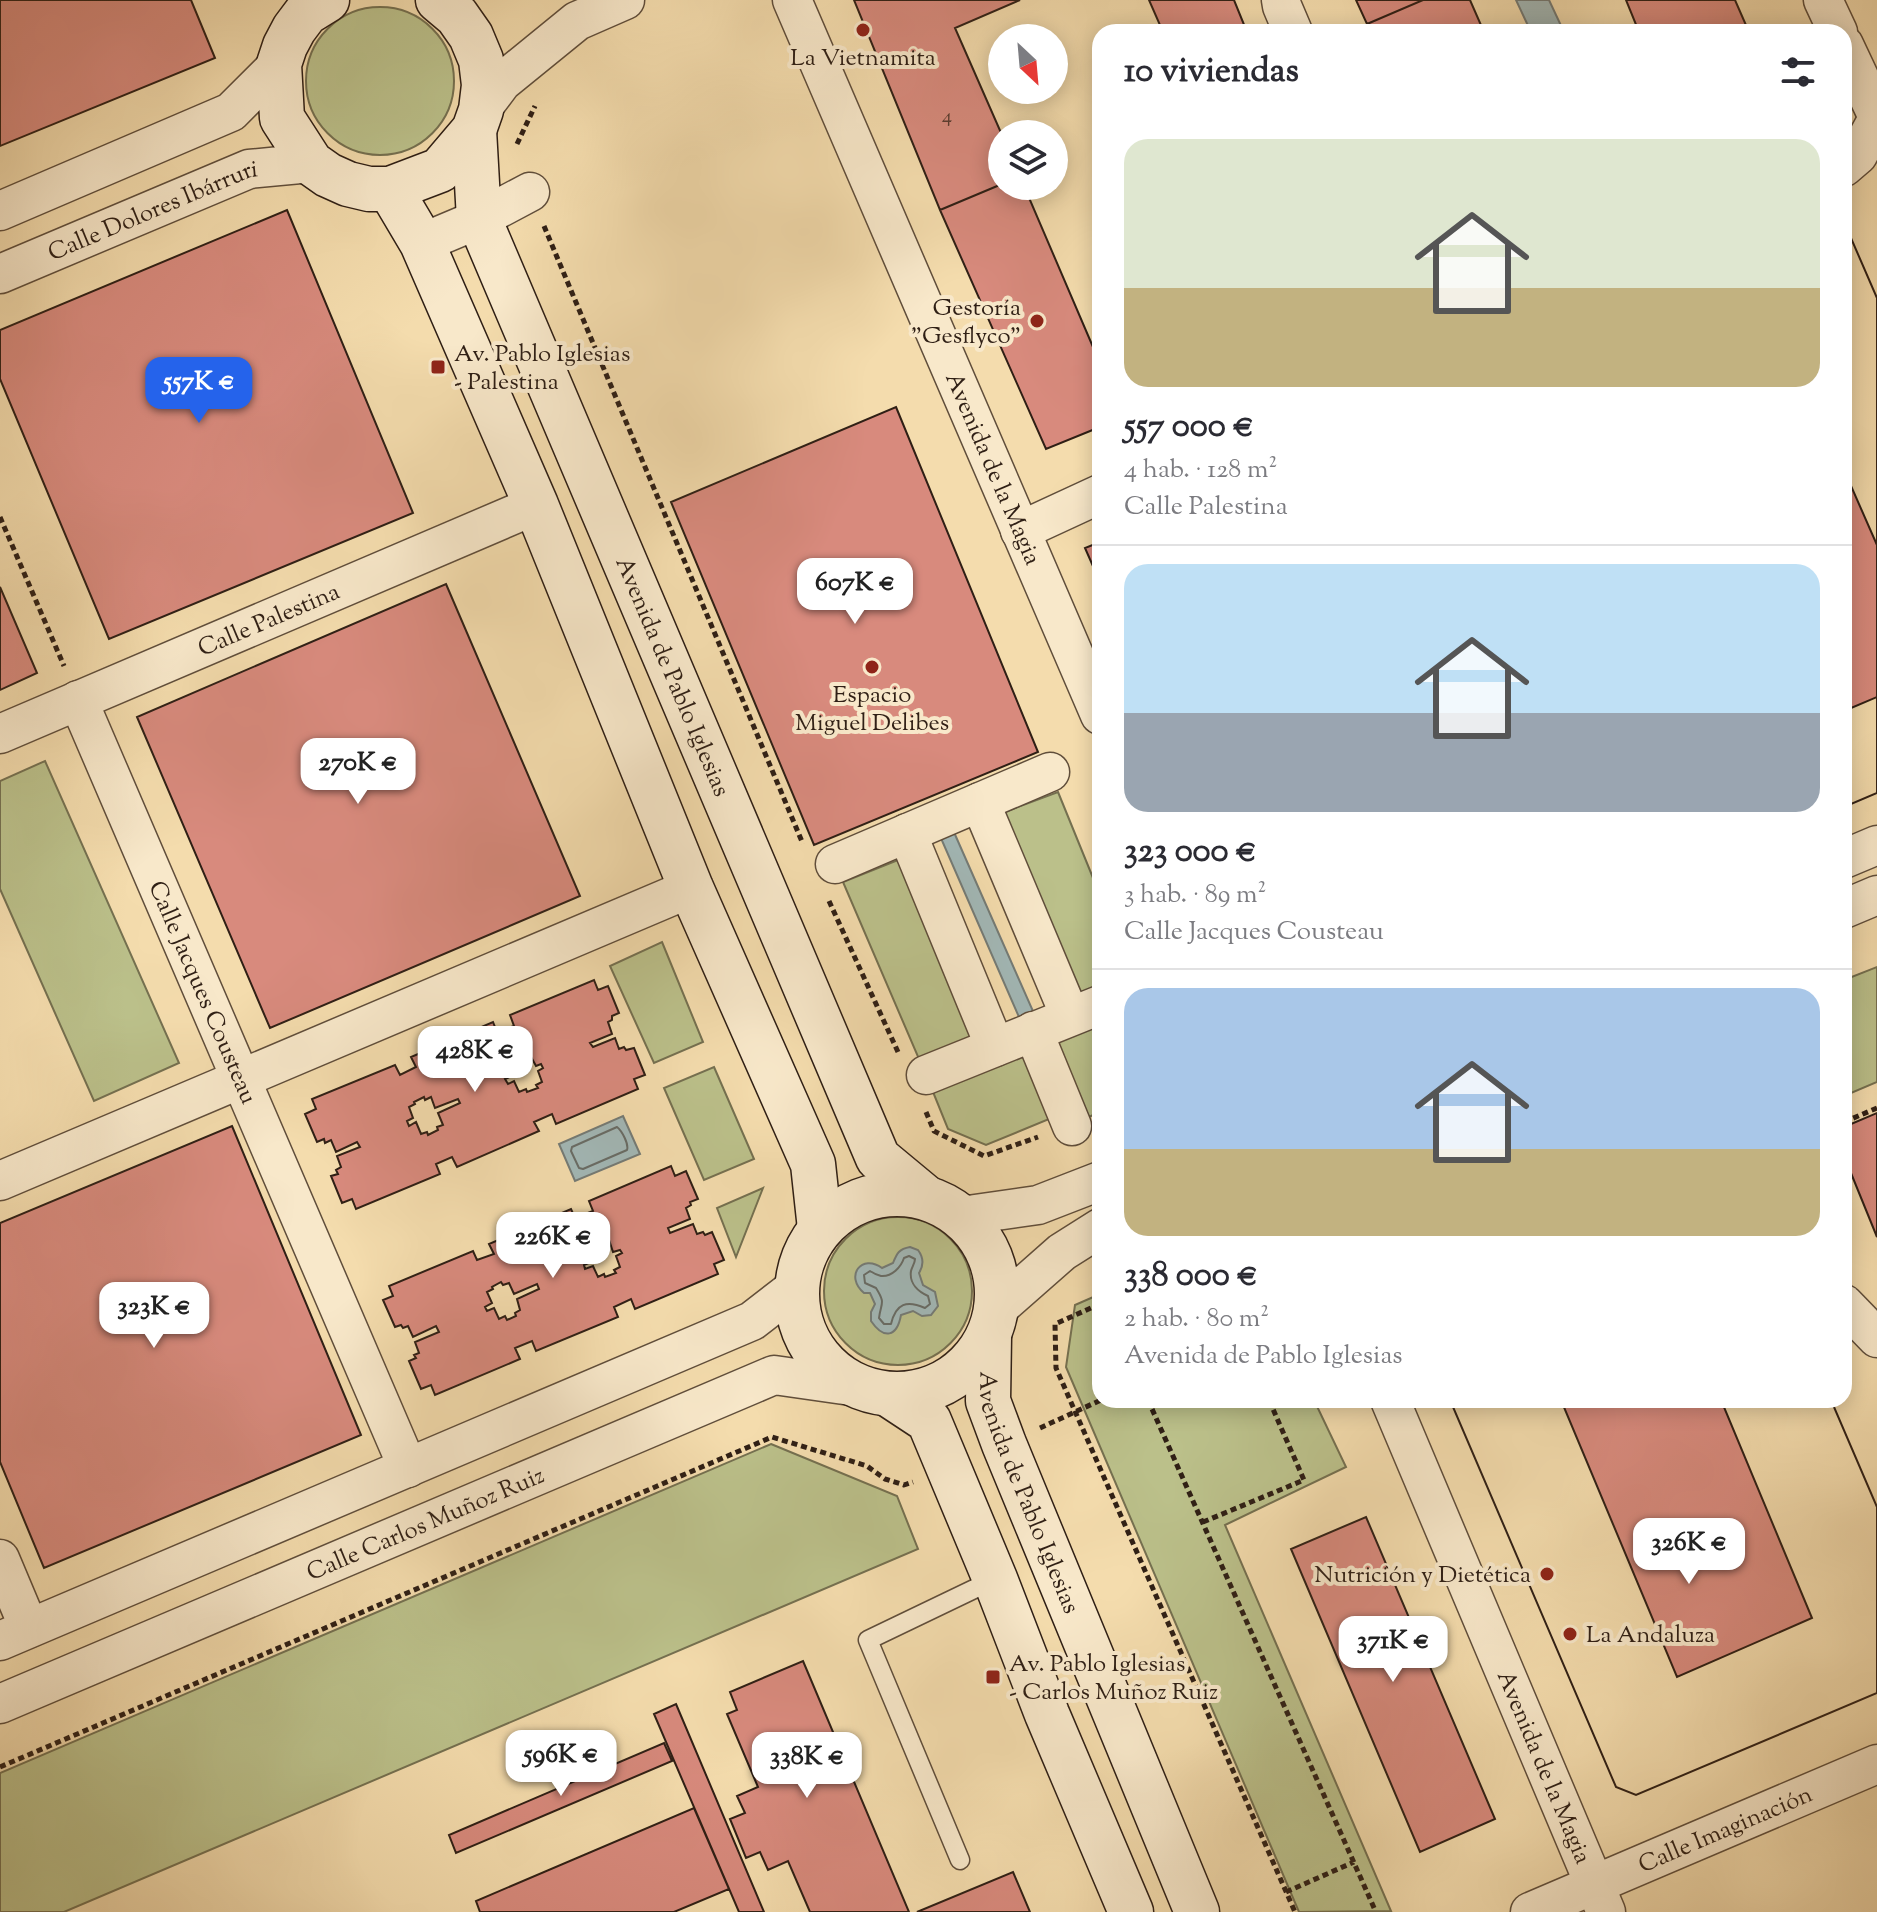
<!DOCTYPE html>
<html lang="es">
<meta charset="utf-8">
<style>
body{margin:0;font-family:"Sorts Mill Goudy",serif;background:#f2f2f3;color:#2b2b33;height:100vh;display:flex;flex-direction:column;font-size:30px;white-space:nowrap}
*{box-sizing:border-box;margin:0}
p{font-size:26px;color:#7c7c81}
.icon{flex:none;width:44px;height:44px;fill:none;stroke:currentColor;stroke-width:2;stroke-linecap:round;stroke-linejoin:round}
.map{position:relative;flex:1;overflow:hidden}
.side{position:absolute;left:1092px;top:24px;width:760px;height:1384px;display:flex;flex-direction:column;background:#fff;border-radius:24px;box-shadow:0 4px 20px #0003}
.side>*{flex:none}
.needle{width:52px;rotate:154deg}
.fabs{position:absolute;left:988px;top:24px;display:grid;gap:16px}
.fabs a{display:grid;place-items:center;width:80px;height:80px;border-radius:50%;background:#fff;box-shadow:0 4px 20px #0003;font-size:40px}
.price{position:absolute;translate:-50% -68px;padding:0 18px;border-radius:16px;background:#fff;color:#222;font-size:26px;line-height:52px;filter:drop-shadow(0 2px 4px #0008)}
.price::after{content:'';position:absolute;left:50%;top:48px;width:24px;height:18px;margin-left:-12px;background:inherit;clip-path:polygon(0 0,100% 0,50% 100%)}
.price.selected{background:#2563eb;color:#fff}
ul{padding:0;list-style:none}
li{display:grid;align-content:center;gap:16px;height:424px;padding:0 32px}
li+li{border-top:2px solid #e1e1e2}
li span{display:grid;place-items:center;height:248px;border-radius:24px;color:#555}
li>.icon{margin-inline-start:auto}
span .icon{width:144px;height:144px;fill:#fffc;stroke-width:1}
li b{font-size:34px}
h2{display:flex;justify-content:space-between;align-items:center;height:96px;padding:0 32px;font-size:34px}
.map>svg:first-child{display:block}
.green{fill:#bbc08a;stroke:#757050;stroke-width:2}
.water{fill:#a2b8b7;stroke:#747b76;stroke-width:2}
.lines{fill:none;stroke-linecap:round;stroke-linejoin:round}
.shore{stroke:#686c66;stroke-width:2}
.building{fill:#d88a7d;stroke:#2f1f15;stroke-width:2;fill-rule:evenodd}
.lane-casing{stroke:#604e3b;stroke-width:21}
.street-casing{stroke:#604e3b;stroke-width:41}
.secondary-casing{stroke:#2f1f15;stroke-width:47}
.path{stroke:#2f1f15;stroke-width:5;stroke-dasharray:6 4;stroke-linecap:butt}
.lane{stroke:#f8e8ca;stroke-width:18}
.street{stroke:#f8e8ca;stroke-width:38}
.secondary{stroke:#f8e8ca;stroke-width:44}
.poi-dot{fill:#8f2418;stroke:#f8e8ca;stroke-width:3}
.labels{text-anchor:middle;stroke-width:8;stroke-linejoin:round;paint-order:stroke}
.number-label{font-size:20px;fill:#593a2f}
.poi-label{font-size:24px;fill:#2f1f15;stroke:#f8e8ca;text-anchor:start}
.street-label{font-size:24px;fill:#2f1f15;stroke:#f8e8ca}
</style>
<div class="map">
<svg width="1877" height="1912" viewBox="0 0 1877 1912">
<rect width="100%" height="100%" fill="#f4dcad"/>
<filter id="stains"><feTurbulence type="fractalNoise" baseFrequency=".0025" numOctaves="4"/><feColorMatrix values="0 0 0 0 .2 0 0 0 0 .09 0 0 0 0 .02 0 0 0 .5 -.17"/></filter>
<radialGradient id="worn" r=".72"><stop offset=".6" stop-color="#630" stop-opacity="0"/><stop offset="1" stop-color="#630" stop-opacity=".3"/></radialGradient>
<path class="green" d="M306 81a74 74 0 1 1 148 0a74 74 0 1 1-148 0Z
M45 761 179 1063 94 1101 0 889V781Z
M1058 792 1100 895V992L1080 999 1002 813Z
M898 860 978 1044 922 1066 843 882Z
M662 942 703 1042 654 1063 610 966Z
M1877 967V1082L1844 1096V980Z
M1100 1017V1112L1082 1120 1047 1041Z
M1026 1048 1054 1117 986 1145 948 1129 931 1087Z
M714 1067 754 1159 704 1180 664 1088Z
M763 1188 736 1257 717 1208Z
M824 1291a74 74 0 1 1 148 0a74 74 0 1 1-148 0Z
M1100 1294V1400H1314L1346 1467 1225 1525 1391 1911 1299 1912 1066 1367 1075 1305Z
M771 1444 897 1496 918 1549 64 1912H0V1773Z"/>
<path class="water" d="M1516 0H1549L1564 32H1531Z
M953 830 1036 1018 1022 1024 940 836Z
M623 1116 640 1154 575 1181 559 1144Z
M910 1247 918 1250C924 1258 924 1265 919 1273L923 1285 935 1292 938 1306 931 1315 922 1316 913 1311 901 1315C897 1337 884 1340 871 1321V1312L875 1304 870 1293H864C844 1276 862 1253 882 1268L893 1263C897 1253 899 1249 910 1247Z"/>
<g class="lines">
<path class="shore" d="M617 1127C622 1131 629 1144 627 1150L583 1169 579 1168 571 1151 572 1147Z
M909 1256 915 1259C915 1263 912 1267 911 1271 909 1284 919 1292 928 1296L930 1304 925 1308C907 1300 896 1303 891 1324H884L879 1318C881 1302 886 1304 876 1288L865 1283 864 1275 870 1271C873 1273 877 1275 881 1276 892 1277 901 1267 904 1258Z"/>
</g>
<path class="building" d="M0 0H191L215 58 0 146Z
M854 0H1020L955 28 1002 135V184L940 210Z
M1149 0H1234L1247 32H1163Z
M1356 0H1423L1367 24Z
M1423 0H1470L1484 32H1370L1367 24Z
M1626 0H1735L1749 32H1639Z
M1002 184V186H1024L1093 347 1100 345V427L1046 449 940 210Z
M287 210 413 513 109 639 0 379V330Z
M1844 222 1877 298V545L1844 470Z
M1844 222 1877 298V793L1844 807Z
M896 407 1038 752 814 845 671 502Z
M1100 542V582L1085 548Z
M446 584 580 896 270 1028 137 717Z
M0 587 37 673 0 690Z
M1877 697V793L1844 807V711Z
M594 980 598 990 608 986 619 1013 612 1016V1020L608 1022 612 1034 590 1043 593 1047 615 1038 619 1049 624 1047 626 1050 634 1048 645 1075 634 1079 638 1089 556 1124 552 1114 534 1122 539 1131 457 1167 452 1157 436 1164 440 1174 356 1209 352 1199 342 1203 331 1176 338 1174 336 1170 341 1167 337 1156 360 1147 357 1142 336 1152 331 1140 325 1143 324 1139 317 1142 305 1114 316 1109 312 1099 395 1065 400 1075 416 1067 411 1057 493 1022 497 1032 514 1026 510 1015ZM522 1054 524 1057 530 1055 536 1066 541 1064 543 1068 538 1071 542 1082 536 1085 538 1088 527 1092 526 1089 519 1092 514 1081 508 1084 505 1079 512 1076 508 1065 514 1062 512 1059ZM424 1097 425 1100 431 1097 435 1108 458 1099 460 1103 438 1113 443 1125 437 1127 438 1130 428 1135 427 1132 421 1134 416 1122 409 1126 407 1121 413 1118 409 1107 415 1104 414 1102Z
M1877 1113V1237L1844 1156V1127Z
M232 1126 361 1435 44 1568 0 1462V1223Z
M671 1166 675 1176 686 1171 698 1199 690 1202 691 1205 686 1208 690 1219 668 1228 670 1233 693 1224 697 1234 703 1232 705 1235 712 1232 724 1260 714 1264 718 1274 635 1309 631 1299 614 1307 618 1317 536 1351 532 1341 515 1348 520 1359 435 1395 431 1385 421 1389 409 1361 416 1358 414 1355 419 1353 415 1342 439 1332 436 1326 413 1337 408 1326 403 1328 401 1325 395 1327 383 1300 393 1296 389 1286 473 1251 477 1260 494 1254 489 1244 571 1209 575 1218 593 1211 589 1201ZM601 1240 603 1243 609 1240 613 1252 620 1250 622 1253 616 1256 620 1267 614 1270 616 1273 605 1277 604 1274 598 1277 593 1266 585 1269 584 1265 591 1262 586 1250 592 1247 590 1244ZM501 1282 503 1285 509 1283 514 1294 537 1284 539 1289 517 1299 520 1310 515 1313 516 1316 507 1320 505 1316 499 1319 494 1308 487 1311 485 1307 492 1303 487 1292 493 1289 492 1287Z
M1450 1400H1561L1677 1677 1812 1618 1721 1400H1831L1877 1507V1693L1636 1795 1616 1787Z
M1450 1400H1831L1877 1507V1693L1636 1795 1616 1787Z
M1366 1517 1495 1819 1420 1852 1291 1549Z
M803 1661 909 1912H810L788 1861 768 1870 760 1852 746 1858 730 1819 745 1813 737 1796 758 1787 727 1714 737 1710 730 1692Z
M676 1704 764 1912H739L654 1714Z
M664 1743 672 1761 456 1853 449 1835Z
M694 1808 729 1889 674 1912H480L476 1901Z
M1013 1872 1030 1912H917Z"/>
<g class="lines">
<defs>
<path id="lane" d="M960 1860 868 1640 995 1579"/>
<g id="street">
<path id="s1" d="M792 0 1100 715"/>
<path d="M1281 0 1282 6 1293 32"/>
<path d="M1823 0 1838 32"/>
<path d="M1844 45 1877 115"/>
<path d="M481 110 502 82 577 21 625 0"/>
<path d="M1844 167 1858 155 1877 120"/>
<path d="M0 211 231 112 279 64"/>
<path d="M422 243 479 219 530 192"/>
<path id="s2" d="M0 274 249 169 311 163"/>
<path d="M1020 531 1100 494"/>
<path id="s3" d="M78 700 408 1468"/>
<path id="s4" d="M0 734 536 505"/>
<path d="M980 802 1070 1016"/>
<path d="M907 833 995 1047"/>
<path d="M1844 859 1877 845"/>
<path d="M835 864 1050 772"/>
<path d="M1844 909 1877 895"/>
<path d="M1033 1031 1072 1126"/>
<path d="M926 1075 1100 1005"/>
<path d="M0 1181 691 888"/>
<path d="M961 1216 1038 1205 1100 1181"/>
<path d="M1844 1304 1877 1338"/>
<path d="M996 1310 1062 1252 1100 1228"/>
<path id="s5" d="M1390 1400 1606 1912"/>
<path d="M0 1559 29 1628"/>
<path d="M0 1641 752 1321 796 1287"/>
<path id="s6" d="M0 1704 774 1375 858 1387"/>
<path id="s7" d="M1530 1912 1877 1764"/>
</g>
<g id="secondary">
<path d="M327 0 306 13 294 29 285 46 279 64 282 118 311 163 328 175 348 184 369 189H390L440 170 474 130 481 110 484 85 481 60 471 36 457 16 438 0"/>
<path id="s8" d="M474 130 479 219 878 1158 925 1197"/>
<path d="M390 189 422 243 536 505 691 888 813 1164 820 1229"/>
<circle cx="897" cy="1294" r="100"/>
<path id="s9" d="M989 1336 988 1401 1004 1444 1197 1912"/>
<path d="M888 1394 929 1421 995 1579 1047 1714 1131 1912"/>
</g>
</defs>
<use href="#lane" class="lane-casing"/>
<use href="#street" class="street-casing"/>
<use href="#secondary" class="secondary-casing"/>
<path class="path" d="M517 144 535 106
M544 226 803 844
M0 517 64 666
M829 901 898 1052
M926 1112 934 1131 984 1156 1038 1137
M1844 1122 1877 1108
M1100 1304 1055 1324 1056 1368 1295 1912
M1148 1400 1375 1910
M1040 1428 1101 1400
M1203 1522 1304 1480 1269 1400
M0 1767 772 1437 867 1466 885 1479 904 1485 913 1482
M1286 1892 1354 1862"/>
<use href="#lane" class="lane"/>
<use href="#street" class="street"/>
<use href="#secondary" class="secondary"/>
</g>
<g class="poi-dot">
<circle cx="863" cy="30" r="8"/>
<circle cx="1037" cy="321" r="8"/>
<rect x="430" y="359" width="16" height="16" rx="4"/>
<circle cx="872" cy="667" r="8"/>
<circle cx="1547" cy="1574" r="8"/>
<circle cx="1570" cy="1634" r="8"/>
<rect x="985" y="1669" width="16" height="16" rx="4"/>
</g>
<g class="labels">
<g class="number-label">
<text x="947" y="122">4</text>
</g>
<g class="poi-label">
<text x="863" y="65" text-anchor="middle">La Vietnamita</text>
<text x="1021" y="315" text-anchor="end">Gestoría<tspan x="1021" dy="28">"Gesflyco"</tspan></text>
<text x="454" y="361">Av. Pablo Iglesias<tspan x="454" dy="28">- Palestina</tspan></text>
<text x="872" y="702" text-anchor="middle">Espacio<tspan x="872" dy="28">Miguel Delibes</tspan></text>
<text x="1531" y="1582" text-anchor="end">Nutrición y Dietética</text>
<text x="1586" y="1642">La Andaluza</text>
<text x="1009" y="1671">Av. Pablo Iglesias<tspan x="1009" dy="28">- Carlos Muñoz Ruiz</tspan></text>
</g>
<g class="street-label">
<text dy="8" stroke="none"><textPath href="#s2" startOffset="166">Calle Dolores Ibárruri</textPath></text>
<text dy="8" stroke="none"><textPath href="#s1" startOffset="510">Avenida de la Magia</textPath></text>
<text dy="8" stroke="none"><textPath href="#s4" startOffset="292">Calle Palestina</textPath></text>
<text dy="8" stroke="none"><textPath href="#s8" startOffset="586">Avenida de Pablo Iglesias</textPath></text>
<text dy="8" stroke="none"><textPath href="#s3" startOffset="318">Calle Jacques Cousteau</textPath></text>
<text dy="8" stroke="none"><textPath href="#s9" startOffset="164">Avenida de Pablo Iglesias</textPath></text>
<text dy="8" stroke="none"><textPath href="#s6" startOffset="462">Calle Carlos Muñoz Ruiz</textPath></text>
<text dy="8" stroke="none"><textPath href="#s5" startOffset="398">Avenida de la Magia</textPath></text>
<text dy="8" stroke="none"><textPath href="#s7" startOffset="212">Calle Imaginación</textPath></text>
</g>
</g>
<rect width="100%" height="100%" filter="url(#stains)"/>
<rect width="100%" height="100%" fill="url(#worn)"/>
</svg>
<div class="fabs">
<a><svg class="needle" viewBox="-14 -14 28 28"><path d="M0-13l5 13h-10z" fill="#e53935"/><path d="M0 13l5-13h-10z" fill="#7c7c81"/></svg></a>
<a><svg class="icon" aria-label="layers" viewBox="0 0 24 24"><path d="M12 4l9 5-9 5-9-5zM3 14l9 5 9-5"/></svg></a>
</div>
<b class="price selected" style="left:199px;top:425px">557K €</b>
<b class="price" style="left:855px;top:626px">607K €</b>
<b class="price" style="left:358px;top:806px">270K €</b>
<b class="price" style="left:475px;top:1094px">428K €</b>
<b class="price" style="left:553px;top:1280px">226K €</b>
<b class="price" style="left:154px;top:1350px">323K €</b>
<b class="price" style="left:1689px;top:1586px">326K €</b>
<b class="price" style="left:1393px;top:1684px">371K €</b>
<b class="price" style="left:561px;top:1798px">596K €</b>
<b class="price" style="left:807px;top:1800px">338K €</b>
<section class="side">
<h2>10 viviendas<svg class="icon" aria-label="filters" viewBox="0 0 24 24"><path d="M4 7h16M4 17h16"/><circle cx="9" cy="7" r="2"/><circle cx="15" cy="17" r="2"/></svg></h2>
<ul>
<li><span style="background:linear-gradient(#dfe7d0 60%,#c2b280 0)"><svg class="icon" aria-label="home" viewBox="0 0 24 24"><path d="M3 11l9-7 9 7M6 9v11h12V9"/></svg></span><div><b>557 000 €</b><p>4 hab. · 128 m²</p><p>Calle Palestina</p></div></li>
<li><span style="background:linear-gradient(#bfe0f5 60%,#9aa5b1 0)"><svg class="icon" aria-label="home" viewBox="0 0 24 24"><path d="M3 11l9-7 9 7M6 9v11h12V9"/></svg></span><div><b>323 000 €</b><p>3 hab. · 89 m²</p><p>Calle Jacques Cousteau</p></div></li>
<li><span style="background:linear-gradient(#a9c7e8 65%,#c2b280 0)"><svg class="icon" aria-label="home" viewBox="0 0 24 24"><path d="M3 11l9-7 9 7M6 9v11h12V9"/></svg></span><div><b>338 000 €</b><p>2 hab. · 80 m²</p><p>Avenida de Pablo Iglesias</p></div></li>
</ul>
</section>
</div>
